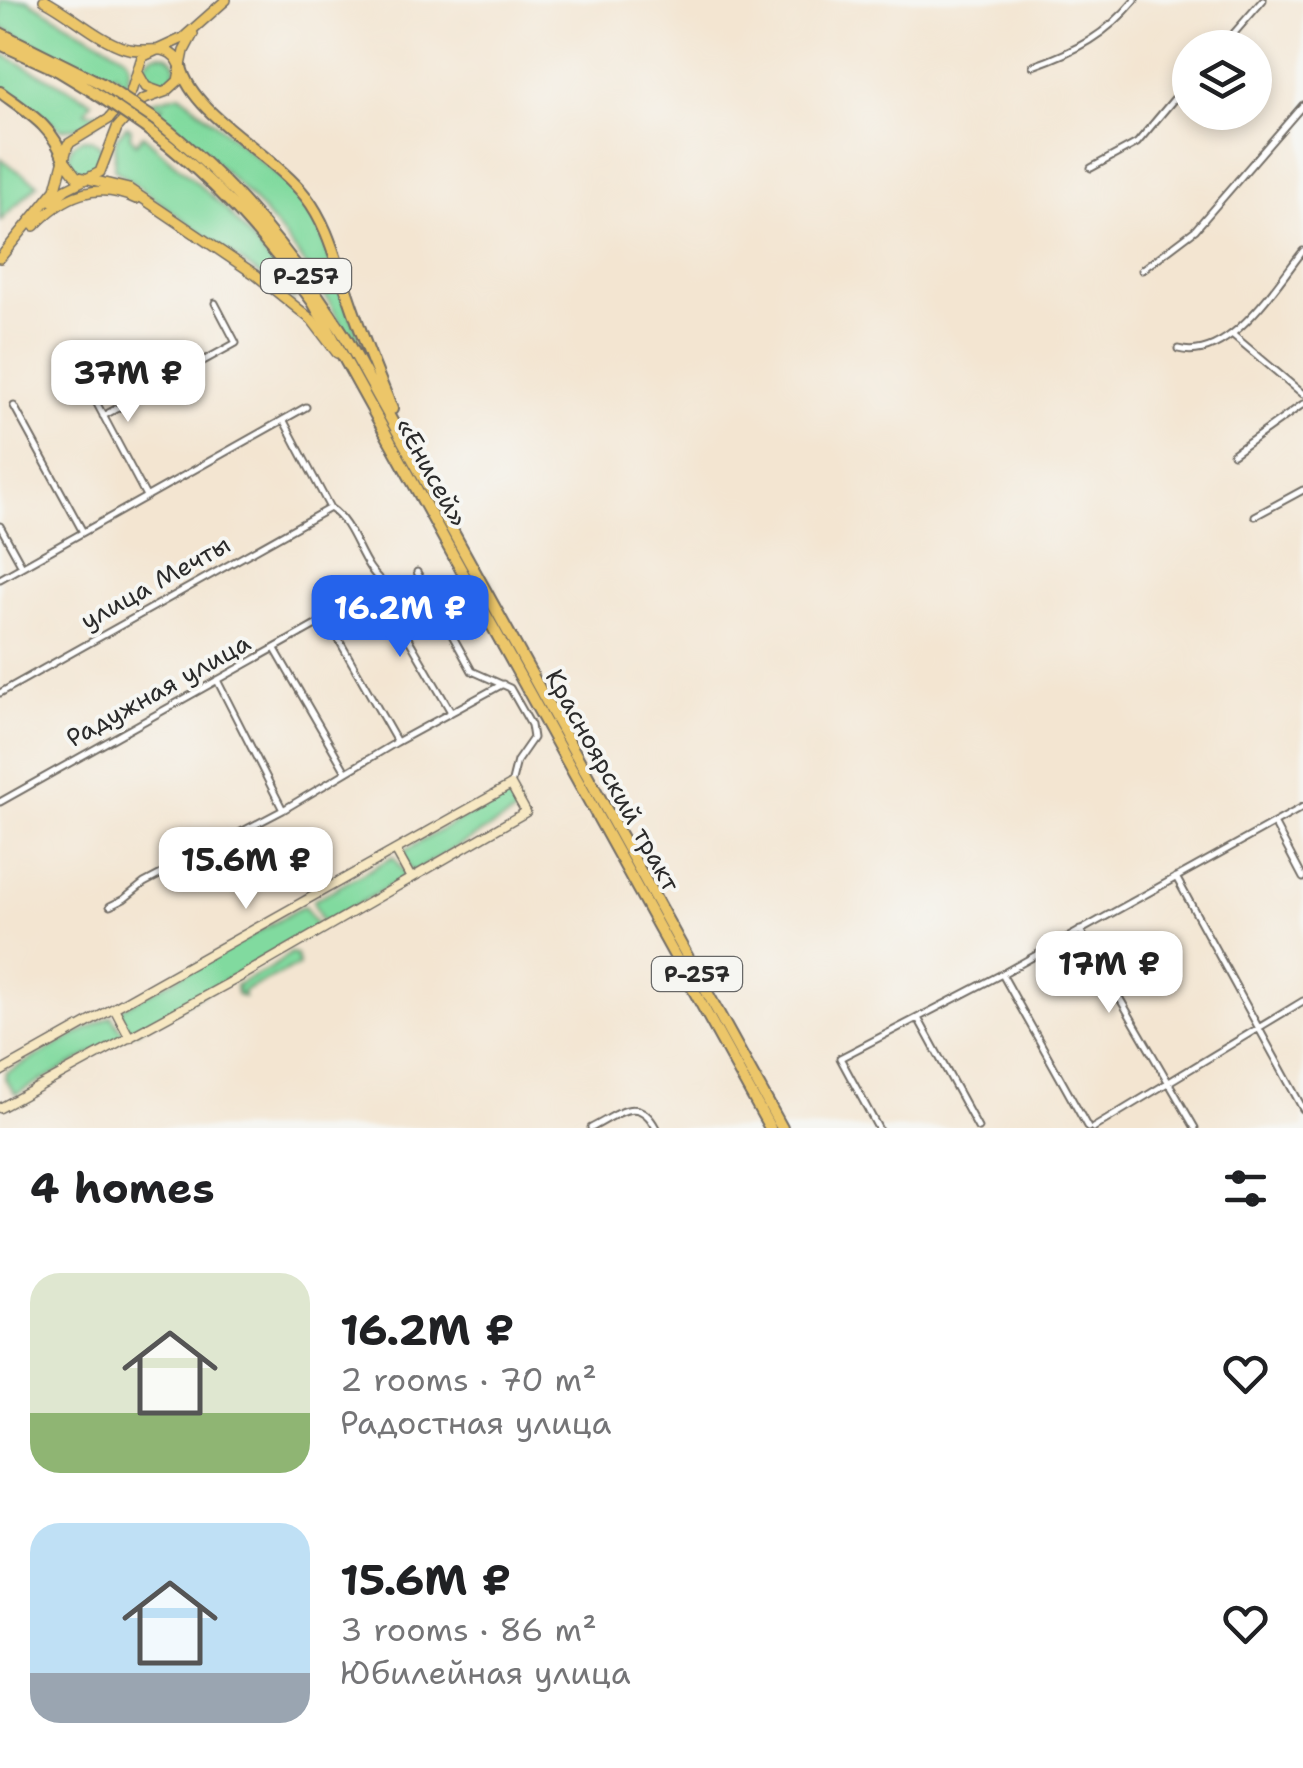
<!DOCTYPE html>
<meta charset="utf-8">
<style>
body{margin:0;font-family:"Shantell Sans",sans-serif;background:#f2f2f2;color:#202124;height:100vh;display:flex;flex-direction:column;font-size:38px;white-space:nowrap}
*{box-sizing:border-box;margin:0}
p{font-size:32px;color:#757577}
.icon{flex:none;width:55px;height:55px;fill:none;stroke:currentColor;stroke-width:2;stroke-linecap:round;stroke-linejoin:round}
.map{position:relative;height:1128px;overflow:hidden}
.details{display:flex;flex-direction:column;background:#fff;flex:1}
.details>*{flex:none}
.buttons{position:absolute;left:1172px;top:30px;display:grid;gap:20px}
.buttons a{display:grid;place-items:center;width:100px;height:100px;border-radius:50%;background:#fff;box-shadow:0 5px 15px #0003;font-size:50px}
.price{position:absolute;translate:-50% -85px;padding:0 22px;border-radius:20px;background:#fff;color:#222;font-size:32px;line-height:65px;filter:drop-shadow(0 2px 5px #0008)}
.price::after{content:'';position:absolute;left:50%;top:60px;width:30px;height:22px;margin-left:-15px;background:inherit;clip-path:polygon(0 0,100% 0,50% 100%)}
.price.active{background:#2563eb;color:#fff}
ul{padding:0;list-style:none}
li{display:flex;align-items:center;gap:30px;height:250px;padding:0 30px}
li span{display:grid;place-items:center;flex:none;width:280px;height:200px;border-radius:30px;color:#555}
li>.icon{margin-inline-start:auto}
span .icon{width:120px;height:120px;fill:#fffc;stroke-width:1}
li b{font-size:42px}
h2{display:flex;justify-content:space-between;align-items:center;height:120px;padding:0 30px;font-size:42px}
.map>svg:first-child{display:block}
.green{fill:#81da9f;stroke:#568265;stroke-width:2.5}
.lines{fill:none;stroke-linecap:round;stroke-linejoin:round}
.street-casing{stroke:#716c65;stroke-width:9}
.secondary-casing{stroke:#716c65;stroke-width:11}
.primary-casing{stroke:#716c65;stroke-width:12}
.highway-casing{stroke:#716c65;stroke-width:14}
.street{stroke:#fff;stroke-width:5}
.secondary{stroke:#f7e8c3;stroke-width:8}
.primary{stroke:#ecc669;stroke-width:9}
.highway{stroke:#ecc669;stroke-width:10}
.highway-bridge-casing{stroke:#716c65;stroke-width:14;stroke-linecap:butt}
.highway-bridge{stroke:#ecc669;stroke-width:10}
.labels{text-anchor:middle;stroke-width:8;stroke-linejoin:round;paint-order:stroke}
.shield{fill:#f6f6f2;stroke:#686867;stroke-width:2.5}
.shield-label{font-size:22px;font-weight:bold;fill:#2b2b2b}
.street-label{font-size:25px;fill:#2b2b2b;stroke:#f6f6f2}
</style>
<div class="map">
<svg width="1303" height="1128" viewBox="0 0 1303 1128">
<rect width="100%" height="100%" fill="#f6f6f2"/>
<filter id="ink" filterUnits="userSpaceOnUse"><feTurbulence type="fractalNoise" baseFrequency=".01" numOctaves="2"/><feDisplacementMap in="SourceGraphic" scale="20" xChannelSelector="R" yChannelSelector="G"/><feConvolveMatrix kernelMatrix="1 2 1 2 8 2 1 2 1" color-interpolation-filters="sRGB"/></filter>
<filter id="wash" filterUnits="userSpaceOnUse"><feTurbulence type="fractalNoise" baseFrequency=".0048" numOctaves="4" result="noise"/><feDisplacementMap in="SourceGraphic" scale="40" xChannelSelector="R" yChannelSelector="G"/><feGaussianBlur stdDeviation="2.25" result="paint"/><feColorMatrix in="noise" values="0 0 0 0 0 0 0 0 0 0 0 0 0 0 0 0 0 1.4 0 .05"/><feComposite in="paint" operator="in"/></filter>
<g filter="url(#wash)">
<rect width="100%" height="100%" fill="#f3e5d1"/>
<path class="green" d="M0 0H27L124 55C134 64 128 80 122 91L119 88V78L115 73 107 80 0 27Z
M0 53 92 101 86 111 89 113 106 112 91 125 61 129 0 87Z
M144 70a16 16 0 1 1 32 0a16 16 0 1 1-32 0Z
M180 94 296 190 318 224 369 364C352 351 331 302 316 280 274 217 217 158 156 113L163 106 144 107 153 101Z
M127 126 131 129 130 136 136 144 143 135 227 210 292 288 294 300 114 169 116 138Z
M69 156a17 17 0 1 1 34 0a17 17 0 1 1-34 0Z
M0 159 38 184 0 221Z
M506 793H511L519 807 517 812 412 873 401 853Z
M393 857 405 874 404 878 327 922 322 921 313 901Z
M304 906 317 925V929L134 1032 129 1031 120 1013 121 1009Z
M291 953 296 954 299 965 242 992 244 997 237 995 236 985 271 968Z
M111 1016 124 1034 122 1037 16 1094 5 1079 6 1073Z"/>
</g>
<g filter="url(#ink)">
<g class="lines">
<defs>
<path id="street" d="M1221 48 1263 0
M1033 66C1076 51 1106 35 1135 0
M1091 168 1137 143 1190 80
M1142 270 1195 230 1303 105
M1233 335 1303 394
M1178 349C1229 363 1276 285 1303 251
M79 370 146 496
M14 406 83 532
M103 416 236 343 215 303
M1233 454 1303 404
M1255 516 1303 490
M0 526 22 566
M417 572 472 671 510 688 531 725 533 738 517 761 511 785
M0 579 306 407
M380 590 451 712
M327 619 397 742
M275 649 346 772
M217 680 283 810
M0 693 330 508
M0 802 387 585C359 568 357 526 330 508L284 421
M1274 823 1303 878
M1176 877 1303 1109
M110 906 124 899 144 883 283 810 397 742 503 684
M1080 930 1195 1128
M1002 974 1088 1128
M918 1018 978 1128
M591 1128C619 1114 638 1094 656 1128
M878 1128 840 1058 1002 974 1303 807
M1093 1128 1303 1001"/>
<path id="secondary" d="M396 851 411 878
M114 1008 130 1038
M0 1072 511 785 526 812 240 977 0 1108"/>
<path id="primary" d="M44 0C71 14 97 39 125 48 147 55 169 40 180 65
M138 73 146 87 160 92
M64 160 76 176 129 189 256 275 312 320 337 353
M52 201 66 189 100 172 117 128 142 100 167 91 178 81 184 51 193 34
M34 226C63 196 96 180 136 199
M0 258 56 189 68 144 109 119 131 92 142 57 183 38 226 0"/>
<path id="highway" d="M0 33 102 84
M0 44 57 70 95 93
M181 67C193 116 274 154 306 197 328 225 336 262 348 295 361 334 376 371 392 409
M0 92C27 112 54 127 64 160
M154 119C233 180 293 255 346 338L782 1128
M146 128C213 177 264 236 313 302L770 1128"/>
</defs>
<use href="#street" class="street-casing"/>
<use href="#secondary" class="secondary-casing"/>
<use href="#primary" class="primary-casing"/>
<use href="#highway" class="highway-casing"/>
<use href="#street" class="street"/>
<use href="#secondary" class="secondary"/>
<use href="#primary" class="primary"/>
<use href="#highway" class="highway"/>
<defs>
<path id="highway-bridge" d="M102 84 154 119
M95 93 146 128"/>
</defs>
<use href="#highway-bridge" class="highway-bridge-casing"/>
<use href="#highway-bridge" class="highway-bridge"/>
</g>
</g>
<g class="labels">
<g class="shield">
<rect x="261" y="259" width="90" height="34" rx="8"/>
<rect x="652" y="957" width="90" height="34" rx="8"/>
</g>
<g class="shield-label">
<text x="306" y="284">Р-257</text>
<text x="697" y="982">Р-257</text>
</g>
<g class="street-label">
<text transform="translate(432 472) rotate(61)" y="9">«Енисей»</text>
<text transform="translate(155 582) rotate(-29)" y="9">улица Мечты</text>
<text transform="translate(158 690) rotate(-29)" y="9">Радужная улица</text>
<text transform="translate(613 780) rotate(61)" y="9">Красноярский тракт</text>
</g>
</g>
</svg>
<div class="buttons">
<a><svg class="icon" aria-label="layers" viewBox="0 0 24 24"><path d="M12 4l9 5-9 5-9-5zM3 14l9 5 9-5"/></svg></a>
</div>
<b class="price" style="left:128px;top:425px">37M ₽</b>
<b class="price active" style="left:400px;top:660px">16.2M ₽</b>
<b class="price" style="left:246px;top:912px">15.6M ₽</b>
<b class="price" style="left:1109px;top:1016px">17M ₽</b>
</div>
<section class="details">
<h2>4 homes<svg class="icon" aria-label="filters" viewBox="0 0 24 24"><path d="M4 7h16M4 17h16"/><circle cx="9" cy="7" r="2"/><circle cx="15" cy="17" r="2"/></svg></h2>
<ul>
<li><span style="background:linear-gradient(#dfe7d0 70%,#8fb573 0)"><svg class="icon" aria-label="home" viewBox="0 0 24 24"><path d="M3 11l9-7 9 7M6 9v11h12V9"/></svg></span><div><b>16.2M ₽</b><p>2 rooms · 70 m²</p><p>Радостная улица</p></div><svg class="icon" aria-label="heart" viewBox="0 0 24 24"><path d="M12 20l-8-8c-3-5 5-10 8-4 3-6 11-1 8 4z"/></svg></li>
<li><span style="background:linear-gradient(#bfe0f5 75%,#9aa5b1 0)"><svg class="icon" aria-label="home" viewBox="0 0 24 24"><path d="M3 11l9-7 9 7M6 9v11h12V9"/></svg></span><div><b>15.6M ₽</b><p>3 rooms · 86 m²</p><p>Юбилейная улица</p></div><svg class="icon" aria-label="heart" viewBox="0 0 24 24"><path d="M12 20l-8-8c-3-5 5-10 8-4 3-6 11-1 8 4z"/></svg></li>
</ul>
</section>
